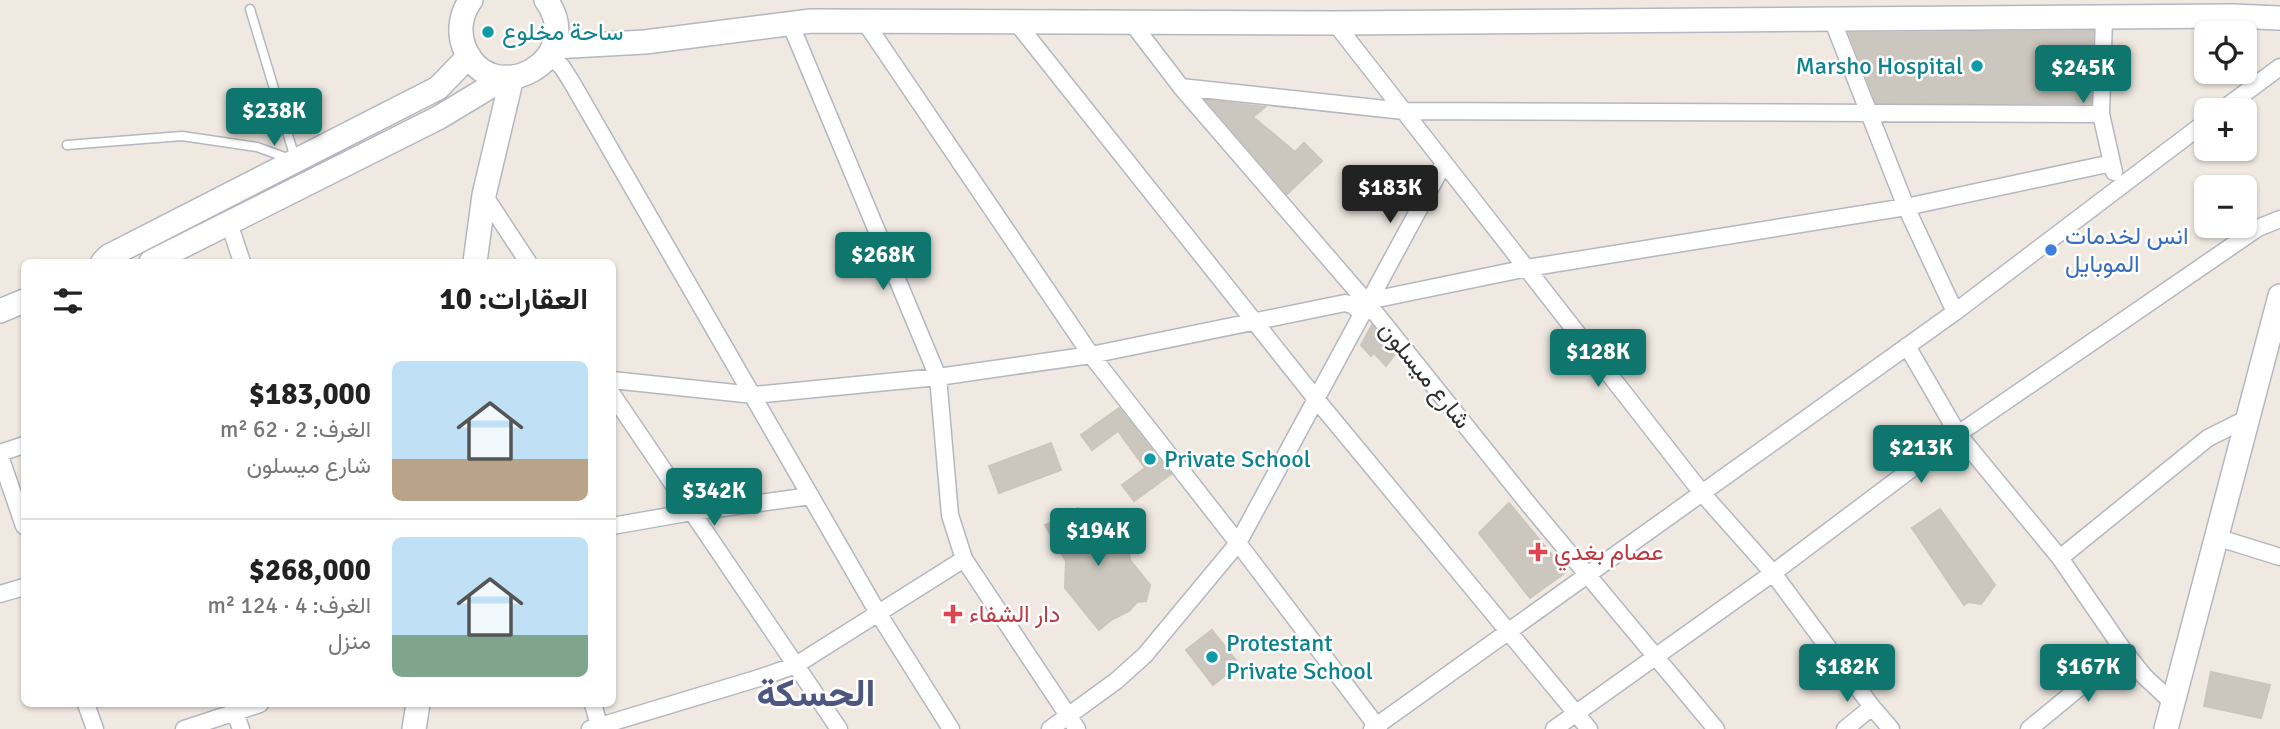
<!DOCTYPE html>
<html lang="ar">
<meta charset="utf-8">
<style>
body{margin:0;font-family:Signika,Vazirmatn,sans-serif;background:#f6f6f6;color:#222;direction:rtl;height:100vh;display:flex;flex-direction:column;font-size:26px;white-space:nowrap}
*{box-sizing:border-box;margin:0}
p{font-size:23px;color:#767676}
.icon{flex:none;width:38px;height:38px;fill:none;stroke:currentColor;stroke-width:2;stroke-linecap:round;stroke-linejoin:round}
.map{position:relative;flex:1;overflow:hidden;direction:ltr}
.sheet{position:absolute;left:21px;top:259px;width:595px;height:448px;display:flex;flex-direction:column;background:#fff;border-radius:10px;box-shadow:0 2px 5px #0004;direction:rtl}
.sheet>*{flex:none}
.controls{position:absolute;left:2194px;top:21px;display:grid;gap:14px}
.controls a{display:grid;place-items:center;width:63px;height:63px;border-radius:10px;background:#fff;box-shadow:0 2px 5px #0004;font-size:35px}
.price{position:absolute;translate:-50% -60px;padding:0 16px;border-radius:7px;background:#0f766e;color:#fff;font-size:23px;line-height:46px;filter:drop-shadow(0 2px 4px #0008)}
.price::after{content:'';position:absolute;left:50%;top:42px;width:21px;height:16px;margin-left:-10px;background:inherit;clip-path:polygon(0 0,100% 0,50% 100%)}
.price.active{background:#222;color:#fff}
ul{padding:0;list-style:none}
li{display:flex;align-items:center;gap:21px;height:175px;padding:0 28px}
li+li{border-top:2px solid #e0e0e0}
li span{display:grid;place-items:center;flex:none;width:196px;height:140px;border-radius:10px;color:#555}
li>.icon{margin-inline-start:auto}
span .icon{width:84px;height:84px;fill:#fffc;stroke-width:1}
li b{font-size:30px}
h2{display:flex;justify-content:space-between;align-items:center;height:84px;padding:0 28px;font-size:30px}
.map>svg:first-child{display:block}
.building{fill:#cbc7bf;stroke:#cbc5ba;stroke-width:2}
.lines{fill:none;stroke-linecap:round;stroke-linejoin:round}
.lane-casing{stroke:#b4b7c1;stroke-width:11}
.street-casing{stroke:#b4b7c1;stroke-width:19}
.secondary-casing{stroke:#b4b7c1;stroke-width:26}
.lane{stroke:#fff;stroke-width:8}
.street{stroke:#fff;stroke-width:16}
.secondary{stroke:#fff;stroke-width:23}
.culture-dot{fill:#0f9aa8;stroke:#fff;stroke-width:2.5}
.shop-dot{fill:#3f7fe0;stroke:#fff;stroke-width:2.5}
.health-dot{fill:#e0444e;stroke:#fff;stroke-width:2.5}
.labels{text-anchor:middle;stroke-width:5;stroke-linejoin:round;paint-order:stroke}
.culture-label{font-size:24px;fill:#0d838f;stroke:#fff;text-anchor:start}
.shop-label{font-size:24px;fill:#366cbe;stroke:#fff;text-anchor:start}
.street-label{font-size:24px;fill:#2e2e2e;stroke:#fff}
.health-label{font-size:24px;fill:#be3a42;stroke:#fff;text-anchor:start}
.town-label{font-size:38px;font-weight:bold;fill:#4d5680;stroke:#fff}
</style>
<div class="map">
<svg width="2280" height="729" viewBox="0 0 2280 729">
<rect width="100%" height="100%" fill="#efe9e1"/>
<path class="building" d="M2093 31 2091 103H1876L1849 33Z
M1206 100 1265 107 1253 117 1295 152 1304 143 1322 161 1287 194Z
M1372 325 1395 354 1386 366 1374 353 1371 356 1361 345Z
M1119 408 1171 474 1134 501 1122 485 1145 468 1118 431 1092 450 1081 435Z
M1051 443 1061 470 999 493 989 466Z
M1509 503 1566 572 1530 598 1479 533Z
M1078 508 1128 542 1130 560 1150 585 1146 601 1137 602 1129 611 1111 620 1099 630 1065 588 1066 561 1045 525 1066 517Z
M1940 509 1995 585 1981 604 1968 602 1964 605 1912 528Z
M1212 630 1239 664 1213 685 1186 650Z
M2211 672 2270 685 2261 718 2204 706Z"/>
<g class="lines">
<defs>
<path id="lane" d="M250 9 295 158
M67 145 182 136 257 147 290 159"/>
<path id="street" d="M2104 18 2101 114 2114 172
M1832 19 1906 207 1955 312
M865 22 1091 355 1238 543 1379 729
M1016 22 1316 399 1589 729
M790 23 938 377 950 515 964 559 1077 729
M1132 23 1181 87 1369 305 1530 506 1716 729
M1335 23 1702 493 1773 573 1872 707 1891 729
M549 55 562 67 571 81 878 613 951 729
M1181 87 1404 111 2101 114
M2222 110 2280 67
M484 195 528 262
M229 223 242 262
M1373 296 1382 298 1527 268 1906 207 2112 163
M1907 346 1958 434 2060 558 2124 651 2144 676 2173 703
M612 380 754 395 938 377 1091 355 1345 303 1352 305 1363 314
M612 394 839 729
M0 453 24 445
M0 456 24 526
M612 526 692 512 811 496
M2216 537 2280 557
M2060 558 2208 438 2248 418
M0 594 24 587
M86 704 95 729
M232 704 241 729
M593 704 600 729
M184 729 260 704
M590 729 759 678 796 665 964 559
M1050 729 1116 681 1145 655 1238 543 1444 163
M1372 729 1955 312 2207 121
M1554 729 1773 573 1958 434 2258 228 2280 219
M1845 729 1872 707
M2029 729 2124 651"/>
<path id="secondary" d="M471 0C461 13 458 31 464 47 491 113 589 60 546 0
M553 47 645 42 811 21 1335 23 2233 16 2280 18
M103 262 109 256 438 88 469 56
M151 262 438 118 506 77
M475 262 484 195 512 77
M0 311 24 301
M414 729 418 704
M2166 729 2280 296"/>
</defs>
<use href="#lane" class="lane-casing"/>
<use href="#street" class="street-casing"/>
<use href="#secondary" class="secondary-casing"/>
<use href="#lane" class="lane"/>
<use href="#street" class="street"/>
<use href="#secondary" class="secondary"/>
</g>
<g class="culture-dot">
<circle cx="488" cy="32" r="7"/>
<circle cx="1977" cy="66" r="7"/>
<circle cx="1150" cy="459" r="7"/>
<circle cx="1212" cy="657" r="7"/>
</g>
<circle class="shop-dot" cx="2051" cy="250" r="7"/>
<g class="health-dot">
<path d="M1534.5 541.5h7v7h7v7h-7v7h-7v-7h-7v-7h7z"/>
<path d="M949.5 603.5h7v7h7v7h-7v7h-7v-7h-7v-7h7z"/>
</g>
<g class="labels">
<g class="culture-label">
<text x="502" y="40">ساحة مخلوع</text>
<text x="1963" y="74" text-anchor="end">Marsho Hospital</text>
<text x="1164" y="467">Private School</text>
<text x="1226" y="651">Protestant<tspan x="1226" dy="28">Private School</tspan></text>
</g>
<g class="shop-label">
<text x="2065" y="244">انس لخدمات<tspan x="2065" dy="28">الموبايل</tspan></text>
</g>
<g class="street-label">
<text transform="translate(1425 375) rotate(51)" y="8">شارع ميسلون</text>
</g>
<g class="health-label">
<text x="1554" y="560">عصام بغدي</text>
<text x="969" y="622">دار الشفاء</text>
</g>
<g class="town-label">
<text x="816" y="706">الحسكة</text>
</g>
</g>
</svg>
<div class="controls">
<a><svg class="icon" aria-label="locate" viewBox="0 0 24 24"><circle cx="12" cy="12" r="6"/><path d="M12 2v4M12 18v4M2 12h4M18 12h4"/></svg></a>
<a>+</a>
<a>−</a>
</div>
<b class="price" style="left:2083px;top:105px">$245K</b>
<b class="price" style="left:274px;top:148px">$238K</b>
<b class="price active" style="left:1390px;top:225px">$183K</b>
<b class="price" style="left:883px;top:292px">$268K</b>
<b class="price" style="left:1598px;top:389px">$128K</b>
<b class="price" style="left:1921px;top:485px">$213K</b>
<b class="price" style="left:714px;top:528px">$342K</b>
<b class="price" style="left:1098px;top:568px">$194K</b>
<b class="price" style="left:1847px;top:704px">$182K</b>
<b class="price" style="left:2088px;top:704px">$167K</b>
<section class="sheet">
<h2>العقارات: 10<svg class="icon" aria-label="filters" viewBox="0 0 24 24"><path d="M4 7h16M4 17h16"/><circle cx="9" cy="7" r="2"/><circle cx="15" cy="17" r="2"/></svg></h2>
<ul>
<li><span style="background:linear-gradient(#bfe0f5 70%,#b9a48a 0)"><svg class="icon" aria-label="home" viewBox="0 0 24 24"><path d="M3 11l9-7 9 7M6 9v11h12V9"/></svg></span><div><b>$183,000</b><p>الغرف: 2 · 62 m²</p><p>شارع ميسلون</p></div></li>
<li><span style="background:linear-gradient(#bfe0f5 70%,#7fa58c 0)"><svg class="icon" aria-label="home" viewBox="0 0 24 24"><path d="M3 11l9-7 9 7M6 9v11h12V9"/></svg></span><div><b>$268,000</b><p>الغرف: 4 · 124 m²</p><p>منزل</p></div></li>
</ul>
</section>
</div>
